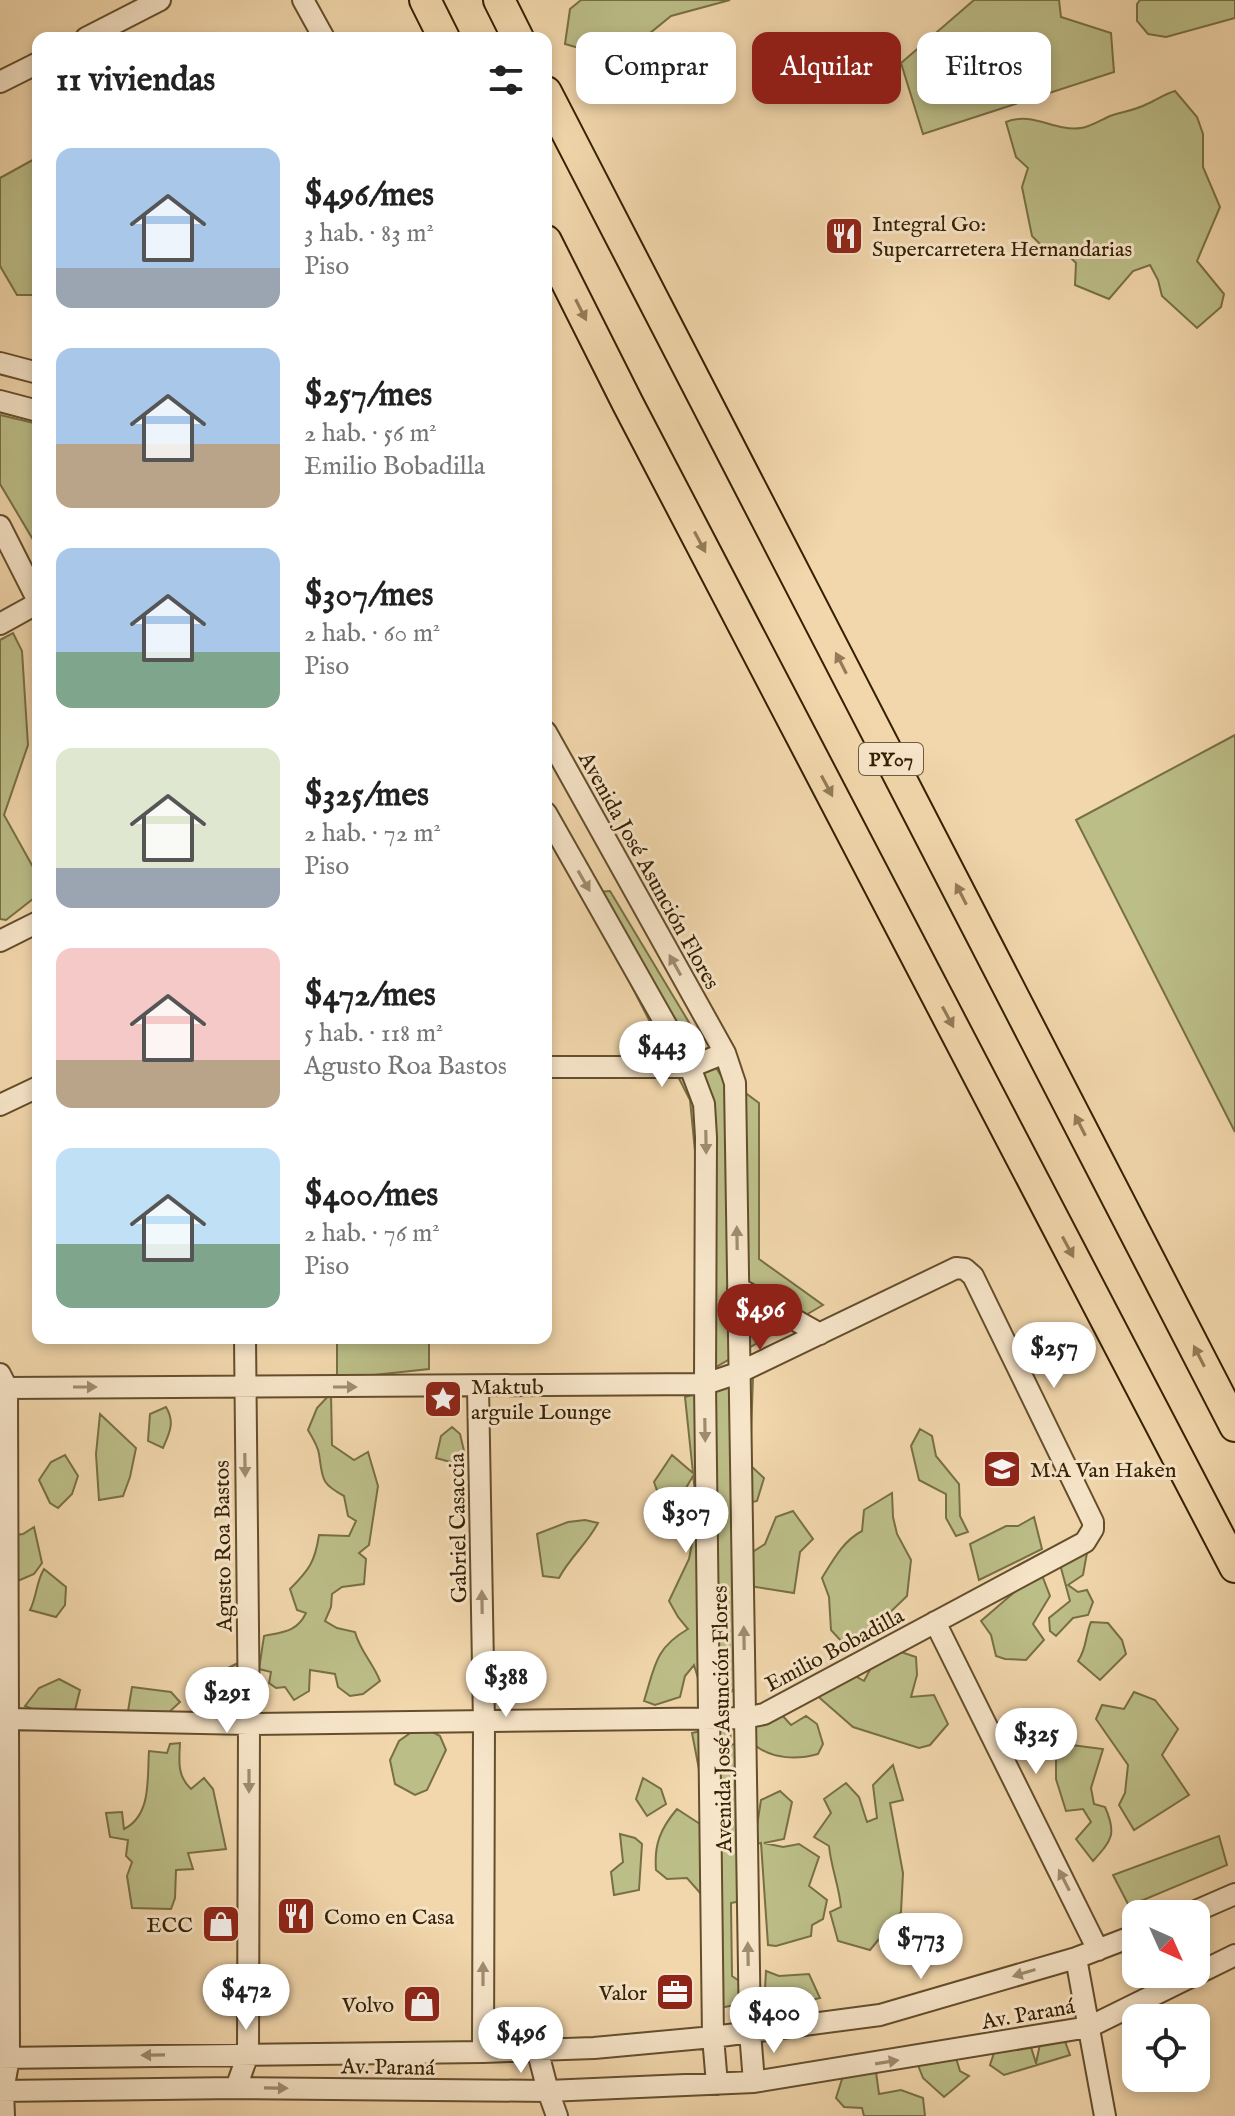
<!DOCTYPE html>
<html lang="es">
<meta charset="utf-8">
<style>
body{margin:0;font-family:"IM FELL English",serif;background:#f2f2f2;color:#222;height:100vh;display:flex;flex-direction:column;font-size:30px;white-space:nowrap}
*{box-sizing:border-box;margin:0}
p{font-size:26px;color:#767676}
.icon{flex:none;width:44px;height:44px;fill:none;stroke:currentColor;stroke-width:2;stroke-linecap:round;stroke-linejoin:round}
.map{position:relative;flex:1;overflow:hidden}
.drawer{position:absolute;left:32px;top:32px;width:520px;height:1312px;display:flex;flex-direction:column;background:#fff;border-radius:16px;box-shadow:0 4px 12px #0003}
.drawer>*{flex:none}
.hud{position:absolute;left:576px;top:32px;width:538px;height:72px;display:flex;gap:16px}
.needle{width:52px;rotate:135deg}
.controls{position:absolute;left:1122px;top:1900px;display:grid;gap:16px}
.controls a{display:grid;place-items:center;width:88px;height:88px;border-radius:16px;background:#fff;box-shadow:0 4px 12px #0003;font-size:40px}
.price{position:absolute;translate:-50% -68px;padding:0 18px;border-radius:28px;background:#fff;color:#222;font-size:26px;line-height:52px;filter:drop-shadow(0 2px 4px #0008)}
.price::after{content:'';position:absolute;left:50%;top:48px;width:24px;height:18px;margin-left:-12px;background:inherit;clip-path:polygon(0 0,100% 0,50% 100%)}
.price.current{background:#8f2418;color:#fff}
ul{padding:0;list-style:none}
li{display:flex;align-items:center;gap:24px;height:200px;padding:0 24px}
li span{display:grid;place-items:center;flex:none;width:224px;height:160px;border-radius:16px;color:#555}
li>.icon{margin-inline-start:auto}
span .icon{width:96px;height:96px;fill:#fffc;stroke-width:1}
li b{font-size:34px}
h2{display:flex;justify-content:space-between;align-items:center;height:96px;padding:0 24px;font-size:34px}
.tag{padding:0 28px;border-radius:16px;background:#fff;box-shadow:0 4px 12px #0003;font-size:28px;line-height:72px}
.tag.current{background:#8f2418;color:#fff}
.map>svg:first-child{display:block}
.green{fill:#bcbe88;stroke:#786f45;stroke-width:2}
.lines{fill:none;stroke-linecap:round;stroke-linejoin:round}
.minor-casing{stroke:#644e2c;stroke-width:24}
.highway-casing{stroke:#342002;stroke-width:34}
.minor{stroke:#f7e5c9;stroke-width:20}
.highway{stroke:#f2d7ac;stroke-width:30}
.oneway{fill:#937c57}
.oneway2{fill:#9f8c6f}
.labels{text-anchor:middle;stroke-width:6;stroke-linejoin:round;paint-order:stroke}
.shield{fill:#f7e5c9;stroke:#6e5b3e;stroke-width:2}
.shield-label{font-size:20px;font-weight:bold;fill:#342002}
.poi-label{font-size:22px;fill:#342002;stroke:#f7e5c9;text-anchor:start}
.street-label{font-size:22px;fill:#342002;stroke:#f7e5c9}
</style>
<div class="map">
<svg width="1235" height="2116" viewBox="0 0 1235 2116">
<rect width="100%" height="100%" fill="#f2d7ac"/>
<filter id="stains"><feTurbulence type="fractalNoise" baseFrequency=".0025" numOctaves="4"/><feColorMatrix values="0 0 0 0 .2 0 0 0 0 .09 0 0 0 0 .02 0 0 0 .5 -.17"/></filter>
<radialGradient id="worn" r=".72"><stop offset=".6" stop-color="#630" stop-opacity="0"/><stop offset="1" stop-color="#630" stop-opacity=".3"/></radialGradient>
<path class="green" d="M581 0H730L671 16 639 42 600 54 565 44 570 9Z
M974 0H1059L1061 17 1111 33 1114 72 923 134 901 63Z
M1140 0H1235V18L1166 37 1148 34 1137 21V4Z
M1175 91 1197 117 1203 134V167L1220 207 1197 261 1224 294 1221 307 1197 328 1162 296 1158 280 1150 265 1133 271 1109 299 1075 285 1076 263 1064 251 1045 249 1032 236 1022 187 1028 168 1016 157 1006 122C1033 111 1054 132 1081 128 1090 127 1101 120 1110 116 1122 112 1136 110 1147 104 1157 100 1164 94 1175 91Z
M38 157V295H17L0 266V178Z
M0 415 38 424V548L0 484Z
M13 633 22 651 28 745 4 815 38 876V895L6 920 0 919V640Z
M1235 735V1132L1076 820Z
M610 891 720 1074 759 1103V1259L823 1305 716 1367 690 1100 584 893Z
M337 1338H429V1369L337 1379Z
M753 1377 750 1465 764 1478 757 1501 748 1503 744 1674 727 1698H704L694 1665 685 1676 680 1697 655 1705 644 1701C655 1666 655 1648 688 1629L678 1617 669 1601 689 1559 698 1511 693 1476 683 1493 670 1503 660 1499 654 1482 672 1455 693 1473 685 1397Z
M331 1393 332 1445 354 1460 368 1452 378 1486 369 1545 359 1553 366 1559 364 1584 342 1587 332 1594 331 1607 325 1621 337 1628 355 1632C360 1651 373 1663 380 1681L363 1694 350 1696 338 1687 335 1674 310 1670 309 1691 294 1700 285 1687 276 1688 269 1683 271 1672 259 1669 264 1636C283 1632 297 1632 306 1613L297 1610 290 1589C309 1570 315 1562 319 1535L349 1536 356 1521 348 1516 344 1496C320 1483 323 1479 319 1454 318 1446 312 1437 308 1430L317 1408Z
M166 1407C175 1422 170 1432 163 1448L148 1441 150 1414Z
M100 1414 136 1448 130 1477 123 1496 99 1500 96 1454Z
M452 1427 460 1434 465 1455 458 1464 436 1458 441 1436Z
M920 1429 932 1436 936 1456 959 1484 960 1516 968 1532 956 1536 946 1518V1494L919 1480 911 1446Z
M65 1455 78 1476 72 1494 58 1508 50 1503 39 1480 51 1462Z
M892 1493 893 1517 897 1534 911 1560 907 1596 883 1619 877 1632 841 1641 831 1630 829 1597 822 1578C833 1560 843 1541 862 1531L864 1510Z
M793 1511 813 1539 800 1552 794 1593 749 1586 751 1553 765 1544 776 1517Z
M1034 1517 1042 1549 979 1580 970 1544 1006 1526H1018Z
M585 1520 598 1523C587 1544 570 1557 559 1578L543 1576 537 1534 568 1522Z
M34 1527 42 1563 34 1574 13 1583 7 1536 23 1534Z
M1088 1547 1083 1575 1068 1585 1078 1592 1087 1590 1093 1602 1088 1615 1073 1618 1056 1636 1050 1631 1049 1618 1070 1601 1058 1557Z
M44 1569 66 1587 65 1605 56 1617 30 1610C37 1596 36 1582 44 1569Z
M1040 1570 1050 1596 1033 1624 1044 1640 1026 1660 1005 1659 996 1656 991 1635 981 1621Z
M1091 1622 1108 1623 1122 1640 1126 1654 1100 1680 1078 1661C1087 1648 1085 1636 1091 1622Z
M892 1649 916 1657 917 1675 911 1697 934 1695 948 1724 930 1745 919 1748 853 1727 814 1693 848 1672 864 1681 873 1664Z
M238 1663 236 1706 196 1708 198 1688H219L222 1671Z
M59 1679 80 1690 74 1714 49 1716 25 1706 39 1688Z
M132 1687 171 1692 180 1702 166 1715 128 1711Z
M1134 1692 1155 1700 1178 1729 1162 1755 1189 1795 1134 1830 1119 1805 1125 1793 1128 1765 1096 1719 1102 1705 1124 1709Z
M781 1714 791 1725 806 1716 817 1724 823 1744 818 1754C797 1760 773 1759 756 1746V1832L761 1800 780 1791 792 1802 784 1839 764 1843 783 1847 799 1844 819 1857 809 1886 827 1900 823 1919 812 1925 811 1936 776 1946 768 1945 761 1843 756 1844V1898L731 1903 732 1976 745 1985 749 2002 720 2008 709 1903 687 1878 667 1879 656 1870C654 1845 660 1829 677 1809L700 1824 708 1816 692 1733 731 1724 730 1745 756 1739 754 1725Z
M416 1729 429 1730 440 1736 446 1750 427 1790 415 1795 395 1784 390 1760 399 1741Z
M180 1743C179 1761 177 1776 191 1789L204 1778 213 1789 226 1849 188 1853 193 1869 176 1870 175 1898 171 1909 132 1908 127 1876 132 1862 126 1856 128 1840 110 1837 106 1813 122 1812 124 1829C152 1815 147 1778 149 1751L167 1753 170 1744Z
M1056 1743 1103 1749 1091 1788 1094 1804 1105 1807C1117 1834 1112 1840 1093 1861L1076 1839 1091 1822 1083 1809 1066 1811 1056 1779Z
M893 1765 903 1800 890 1803 903 1873 901 1912 870 1950 838 1941 830 1912 841 1907C839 1886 831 1867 829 1846L814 1837 831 1813 824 1799 846 1783 859 1797 867 1822 877 1818 873 1785Z
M643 1778 661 1789 666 1804 647 1816 636 1799Z
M620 1834 635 1838 642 1844 639 1890 614 1895 611 1872 623 1862Z
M1219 1836 1227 1865 1129 1906 1113 1875Z
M766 1971 779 1976 809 1974 820 1998 791 2004 769 2002 765 1989Z
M1042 2035 1063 2036 1070 2055 1004 2075 990 2065 996 2047 1030 2044 1036 2063Z
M956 2058 960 2071 969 2076 944 2097 923 2078 916 2060Z
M876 2072 879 2094 901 2090 923 2098 925 2116H864L862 2108 844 2107 836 2098 843 2076Z"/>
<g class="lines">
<defs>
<path id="minor" d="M303 0 324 38
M86 38 160 0
M0 82 38 63
M0 363 38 373
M0 401 38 411
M0 526 38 601
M0 624 38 603
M546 732 725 1053 735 1083 750 2032 754 2082
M546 813 690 1067 704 1104 706 1137 705 1384 713 2037 717 2084
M0 941 38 922
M546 1067H690L725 1053
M0 1105 38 1087
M738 1288 820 1334
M0 1374 7 1388 9 2058 3 2091 4 2116
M478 1387 484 1722 483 2052
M7 1388 705 1384 738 1373 956 1268 965 1269 973 1276 1093 1522V1529L1085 1542 764 1714 744 1718 249 1724 8 1719
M935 1622 1098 1950
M1189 1914 1235 1894
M1076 1958 1105 2116
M537 2049 548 2091 557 2116
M0 2058 483 2052 594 2048 713 2037 880 2015 1076 1958 1136 1935
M236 2088 248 2054 249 1724 245 1338
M0 2091 236 2088 548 2091 754 2082 1089 2027 1235 1955"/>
<path id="highway" d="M425 0 444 38
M499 0 518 38
M546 92 1235 1426
M546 241 628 404 1235 1567"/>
</defs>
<use href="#minor" class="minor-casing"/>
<use href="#highway" class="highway-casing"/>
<use href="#minor" class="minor"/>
<use href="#highway" class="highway"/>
</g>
<defs><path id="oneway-solid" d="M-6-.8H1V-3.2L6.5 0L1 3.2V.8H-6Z" transform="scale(2)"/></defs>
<g class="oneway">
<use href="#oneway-solid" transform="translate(581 310) rotate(63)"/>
<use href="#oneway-solid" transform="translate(700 542) rotate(62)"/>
<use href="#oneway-solid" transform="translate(841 663) rotate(-117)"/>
<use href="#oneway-solid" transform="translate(827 786) rotate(62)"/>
<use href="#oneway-solid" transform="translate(961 894) rotate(-117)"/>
<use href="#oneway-solid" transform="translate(948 1017) rotate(62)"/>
<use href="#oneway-solid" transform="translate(1080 1125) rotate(-117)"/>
<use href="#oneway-solid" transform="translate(1068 1247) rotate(62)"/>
<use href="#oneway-solid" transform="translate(1199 1356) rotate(-117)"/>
</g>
<g class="oneway2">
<use href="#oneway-solid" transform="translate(584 881) rotate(60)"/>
<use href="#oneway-solid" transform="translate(675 965) rotate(-119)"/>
<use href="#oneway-solid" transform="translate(706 1142) rotate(89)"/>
<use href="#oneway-solid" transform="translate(737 1238) rotate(-91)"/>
<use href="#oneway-solid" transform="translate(85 1387)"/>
<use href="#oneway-solid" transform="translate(345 1387)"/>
<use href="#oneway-solid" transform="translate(705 1430) rotate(89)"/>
<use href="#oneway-solid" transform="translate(245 1465) rotate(89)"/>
<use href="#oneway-solid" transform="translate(482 1602) rotate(-91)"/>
<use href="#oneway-solid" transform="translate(744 1638) rotate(-91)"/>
<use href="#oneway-solid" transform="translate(249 1781) rotate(90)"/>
<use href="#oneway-solid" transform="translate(1064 1880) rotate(-117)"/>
<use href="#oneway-solid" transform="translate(748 1954) rotate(-91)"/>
<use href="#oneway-solid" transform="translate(1024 1973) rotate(163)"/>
<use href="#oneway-solid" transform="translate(483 1974) rotate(-90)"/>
<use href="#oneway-solid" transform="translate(153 2055) rotate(179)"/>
<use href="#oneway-solid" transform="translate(887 2062) rotate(-9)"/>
<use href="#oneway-solid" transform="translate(276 2088) rotate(1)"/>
</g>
<defs>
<symbol id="restaurant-square" viewBox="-11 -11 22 22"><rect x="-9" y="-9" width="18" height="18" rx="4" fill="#8f2418" stroke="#f7e5c9"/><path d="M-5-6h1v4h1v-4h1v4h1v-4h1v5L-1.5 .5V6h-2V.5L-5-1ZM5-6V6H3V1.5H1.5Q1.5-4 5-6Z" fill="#fff"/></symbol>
<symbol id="sight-square" viewBox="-11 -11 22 22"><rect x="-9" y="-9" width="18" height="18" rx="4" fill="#8f2418" stroke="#f7e5c9"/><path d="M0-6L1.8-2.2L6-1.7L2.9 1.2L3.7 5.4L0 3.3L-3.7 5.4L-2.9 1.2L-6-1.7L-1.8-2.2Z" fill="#fff"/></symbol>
<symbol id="school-square" viewBox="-11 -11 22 22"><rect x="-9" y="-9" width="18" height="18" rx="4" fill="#8f2418" stroke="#f7e5c9"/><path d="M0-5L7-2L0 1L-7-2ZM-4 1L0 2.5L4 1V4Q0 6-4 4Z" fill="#fff"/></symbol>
<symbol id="shop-square" viewBox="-11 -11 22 22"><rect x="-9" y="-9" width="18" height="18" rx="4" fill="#8f2418" stroke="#f7e5c9"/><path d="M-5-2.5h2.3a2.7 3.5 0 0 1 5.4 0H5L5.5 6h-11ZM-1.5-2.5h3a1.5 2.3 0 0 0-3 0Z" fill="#fff"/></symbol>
<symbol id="office-square" viewBox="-11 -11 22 22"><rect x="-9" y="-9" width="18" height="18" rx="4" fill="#8f2418" stroke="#f7e5c9"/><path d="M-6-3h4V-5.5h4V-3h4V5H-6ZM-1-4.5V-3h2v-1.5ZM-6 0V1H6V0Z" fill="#fff"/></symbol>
</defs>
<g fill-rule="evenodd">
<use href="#restaurant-square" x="822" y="214" width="44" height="44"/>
<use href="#sight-square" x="421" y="1377" width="44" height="44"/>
<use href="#school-square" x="980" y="1447" width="44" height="44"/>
<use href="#restaurant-square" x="274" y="1894" width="44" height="44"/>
<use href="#shop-square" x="199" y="1902" width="44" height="44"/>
<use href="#office-square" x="653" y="1970" width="44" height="44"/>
<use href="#shop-square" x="400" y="1982" width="44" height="44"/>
</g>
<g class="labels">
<rect class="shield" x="859" y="743" width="64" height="32" rx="6"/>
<g class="shield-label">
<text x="891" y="766">PY07</text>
</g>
<g class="poi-label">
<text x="872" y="231">Integral Go:<tspan x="872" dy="25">Supercarretera Hernandarias</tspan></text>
<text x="471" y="1394">Maktub<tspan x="471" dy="25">arguile Lounge</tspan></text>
<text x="1030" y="1477">M.A Van Haken</text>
<text x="324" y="1924">Como en Casa</text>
<text x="193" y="1932" text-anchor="end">ECC</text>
<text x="647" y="2000" text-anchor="end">Valor</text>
<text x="394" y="2012" text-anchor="end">Volvo</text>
</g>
<g class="street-label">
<text transform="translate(650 870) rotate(61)" y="8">Avenida José Asunción Flores</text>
<text transform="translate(457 1528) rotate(-91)" y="8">Gabriel Casaccia</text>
<text transform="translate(222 1546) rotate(-91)" y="8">Agusto Roa Bastos</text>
<text transform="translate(834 1649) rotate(-28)" y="8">Emilio Bobadilla</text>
<text transform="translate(721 1719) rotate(-91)" y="8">Avenida José Asunción Flores</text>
<text transform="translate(1028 2013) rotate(-10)" y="8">Av. Paraná</text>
<text transform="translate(388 2066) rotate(1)" y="8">Av. Paraná</text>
</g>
</g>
<rect width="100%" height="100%" filter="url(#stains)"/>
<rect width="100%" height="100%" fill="url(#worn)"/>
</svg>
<div class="controls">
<a><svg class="needle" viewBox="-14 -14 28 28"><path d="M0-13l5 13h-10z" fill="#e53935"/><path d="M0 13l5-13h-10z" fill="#767676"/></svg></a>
<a><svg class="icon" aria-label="locate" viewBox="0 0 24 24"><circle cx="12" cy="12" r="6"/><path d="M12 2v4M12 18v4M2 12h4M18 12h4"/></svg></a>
</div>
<b class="price" style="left:662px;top:1089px">$443</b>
<b class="price current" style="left:760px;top:1352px">$496</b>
<b class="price" style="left:1054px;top:1390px">$257</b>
<b class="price" style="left:686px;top:1555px">$307</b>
<b class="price" style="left:506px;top:1719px">$388</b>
<b class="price" style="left:227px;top:1735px">$291</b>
<b class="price" style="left:1036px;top:1776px">$325</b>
<b class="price" style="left:921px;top:1981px">$773</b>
<b class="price" style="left:246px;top:2032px">$472</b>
<b class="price" style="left:774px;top:2055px">$400</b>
<b class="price" style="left:521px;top:2075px">$496</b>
<div class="hud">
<a class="tag">Comprar</a>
<a class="tag current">Alquilar</a>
<a class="tag">Filtros</a>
</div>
<section class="drawer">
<h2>11 viviendas<svg class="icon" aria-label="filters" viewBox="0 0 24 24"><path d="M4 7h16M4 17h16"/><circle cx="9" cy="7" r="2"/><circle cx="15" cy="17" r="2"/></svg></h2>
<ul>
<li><span style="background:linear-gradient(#a9c7e8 75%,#9aa5b1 0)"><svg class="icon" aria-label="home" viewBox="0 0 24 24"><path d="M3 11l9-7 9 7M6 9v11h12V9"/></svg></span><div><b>$496/mes</b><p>3 hab. · 83 m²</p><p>Piso</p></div></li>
<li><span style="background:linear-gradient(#a9c7e8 60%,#b9a48a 0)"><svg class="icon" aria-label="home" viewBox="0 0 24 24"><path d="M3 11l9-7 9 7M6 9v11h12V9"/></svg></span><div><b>$257/mes</b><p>2 hab. · 56 m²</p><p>Emilio Bobadilla</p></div></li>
<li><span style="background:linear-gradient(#a9c7e8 65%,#7fa58c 0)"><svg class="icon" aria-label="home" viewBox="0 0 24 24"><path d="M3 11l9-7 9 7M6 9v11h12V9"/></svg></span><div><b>$307/mes</b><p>2 hab. · 60 m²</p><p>Piso</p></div></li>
<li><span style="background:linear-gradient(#dfe7d0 75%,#9aa5b1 0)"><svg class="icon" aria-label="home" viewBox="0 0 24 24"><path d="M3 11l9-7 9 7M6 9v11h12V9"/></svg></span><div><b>$325/mes</b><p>2 hab. · 72 m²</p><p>Piso</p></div></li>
<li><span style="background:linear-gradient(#f6c9c9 70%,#b9a48a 0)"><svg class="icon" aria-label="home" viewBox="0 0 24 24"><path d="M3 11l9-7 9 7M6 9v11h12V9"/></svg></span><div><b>$472/mes</b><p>5 hab. · 118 m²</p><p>Agusto Roa Bastos</p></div></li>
<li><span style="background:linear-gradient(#bfe0f5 60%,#7fa58c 0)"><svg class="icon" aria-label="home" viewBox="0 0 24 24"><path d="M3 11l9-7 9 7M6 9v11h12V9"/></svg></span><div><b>$400/mes</b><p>2 hab. · 76 m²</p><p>Piso</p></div></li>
</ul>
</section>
</div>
